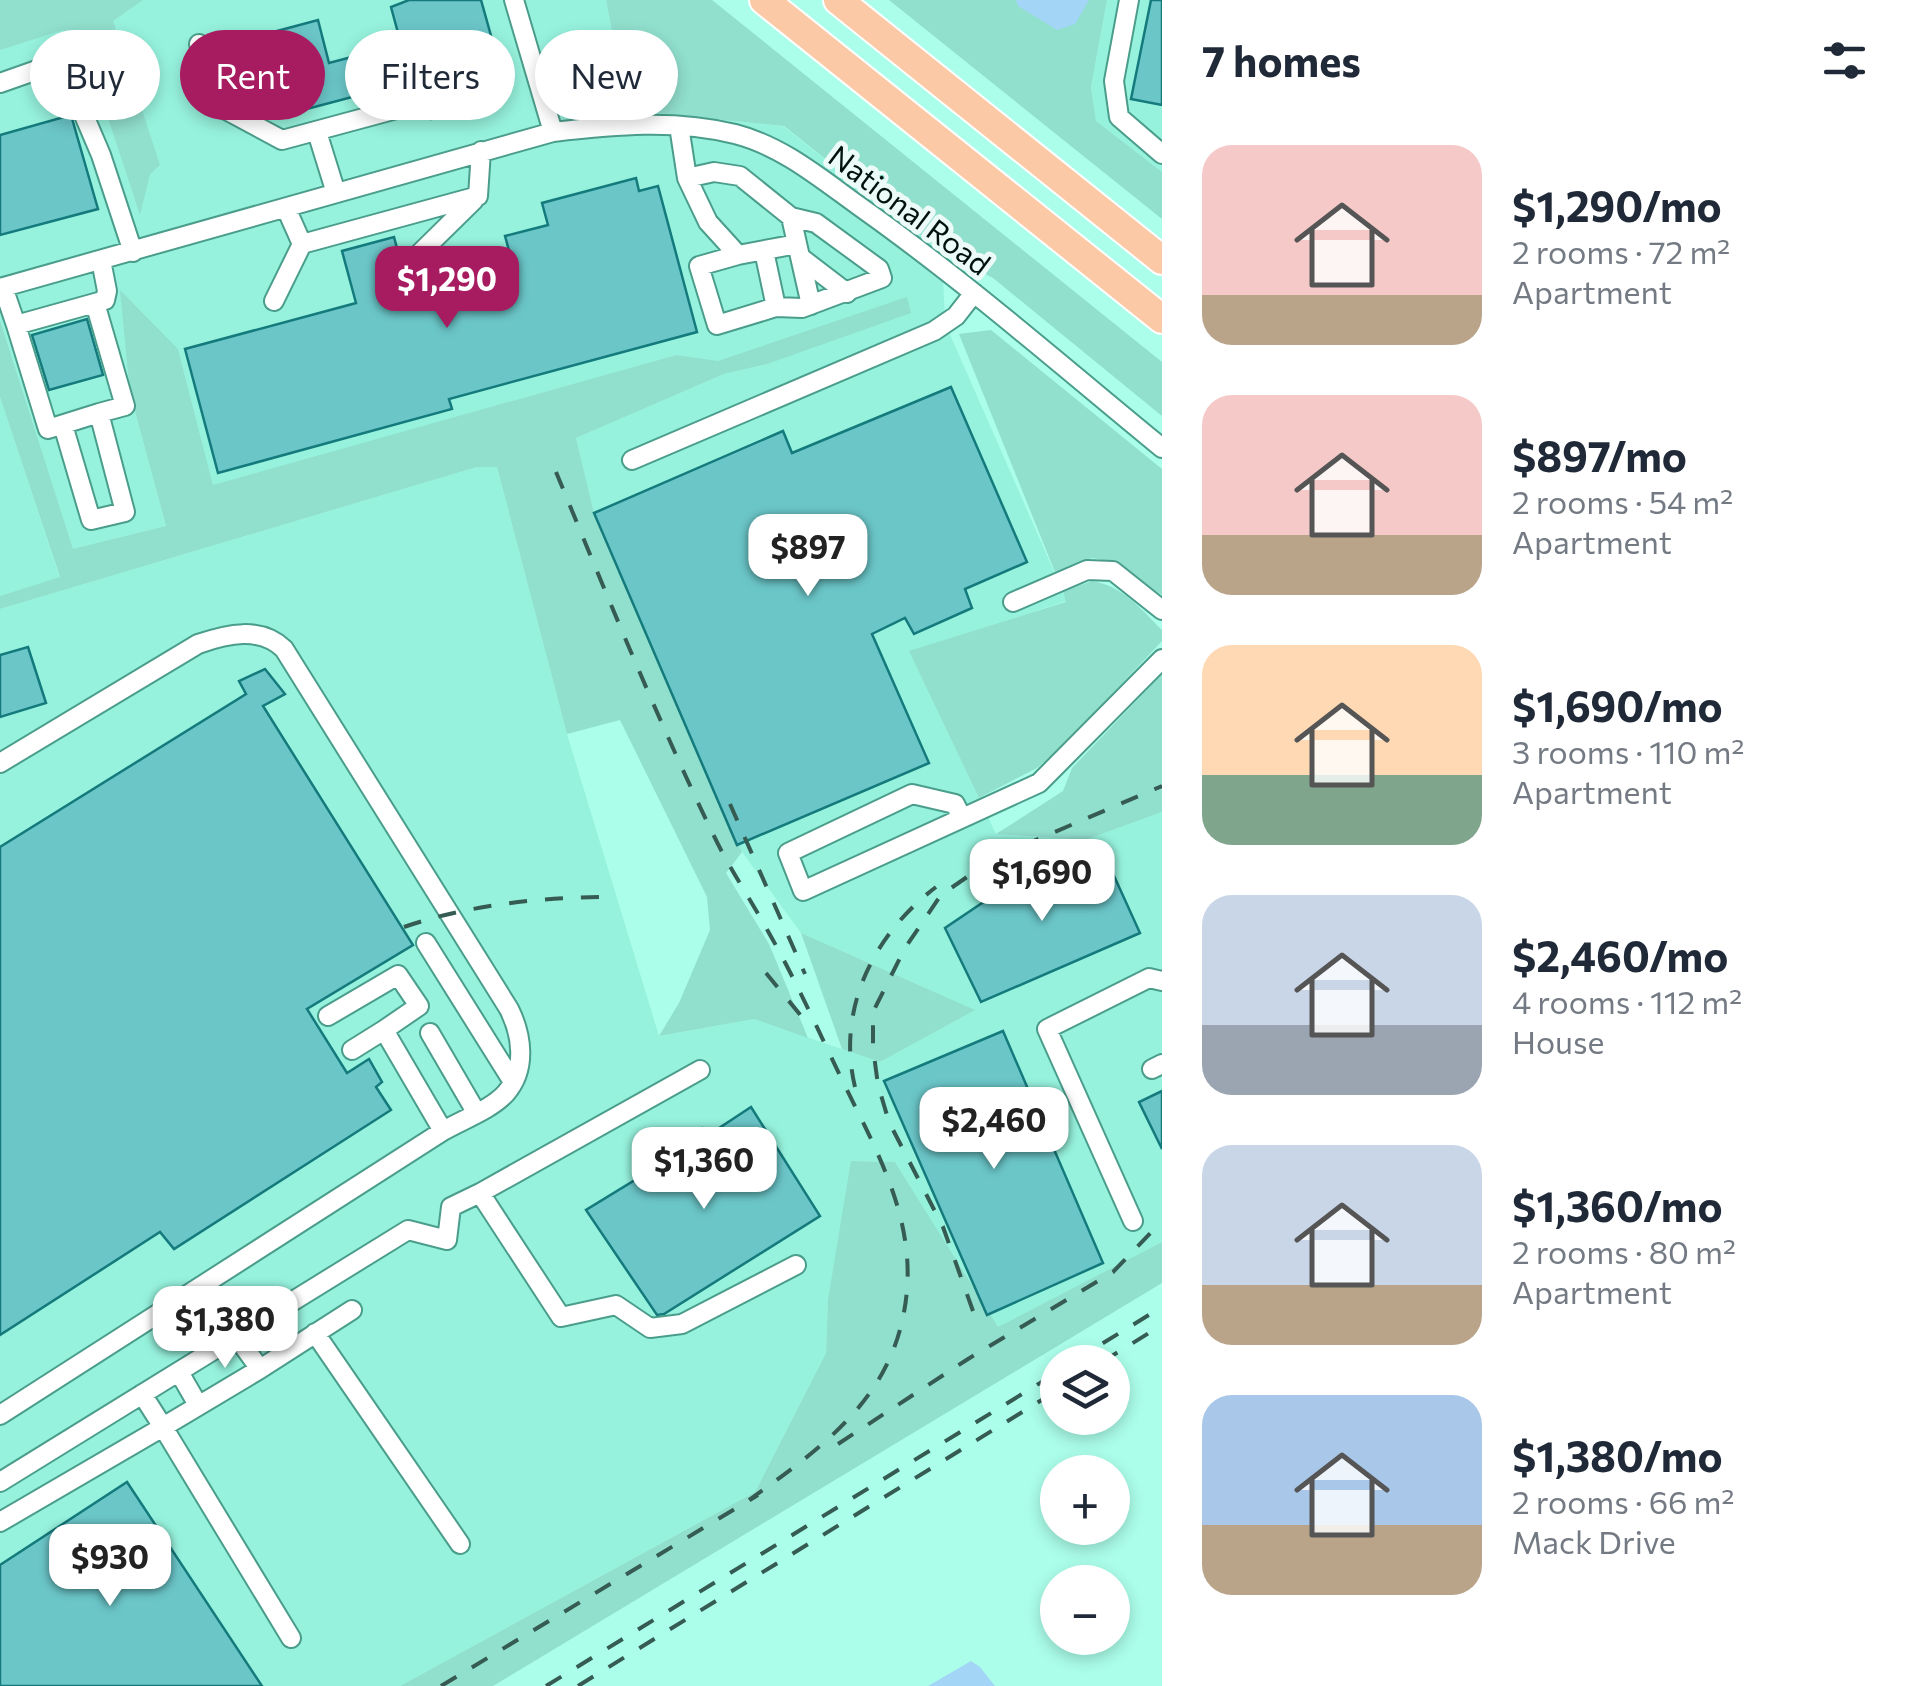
<!DOCTYPE html>
<meta charset="utf-8">
<style>
body{margin:0;font-family:Commissioner,sans-serif;background:#f6f6f7;color:#1f2937;height:100vh;display:flex;flex-direction:column;font-size:38px;white-space:nowrap}
*{box-sizing:border-box;margin:0}
p{font-size:32px;color:#747a83}
.icon{flex:none;width:55px;height:55px;fill:none;stroke:currentColor;stroke-width:2;stroke-linecap:round;stroke-linejoin:round}
.map{position:relative;flex:1;overflow:hidden}
.drawer{display:flex;flex-direction:column;background:#fff;width:750px}
.drawer>*{flex:none}
.banner{position:absolute;left:30px;top:30px;width:950px;height:90px;display:flex;gap:20px}
.fabs{position:absolute;left:1040px;top:1345px;display:grid;gap:20px}
.fabs a{display:grid;place-items:center;width:90px;height:90px;border-radius:50%;background:#fff;box-shadow:0 5px 15px #0003;font-size:50px}
.price{position:absolute;translate:-50% -85px;padding:0 22px;border-radius:20px;background:#fff;color:#222;font-size:32px;line-height:65px;filter:drop-shadow(0 2px 5px #0008)}
.price::after{content:'';position:absolute;left:50%;top:60px;width:30px;height:22px;margin-left:-15px;background:inherit;clip-path:polygon(0 0,100% 0,50% 100%)}
.price.selected{background:#a71c60;color:#fff}
ul{padding:0;list-style:none}
li{display:flex;align-items:center;gap:30px;height:250px;padding:0 40px}
li span{display:grid;place-items:center;flex:none;width:280px;height:200px;border-radius:30px;color:#555}
li>.icon{margin-inline-start:auto}
span .icon{width:120px;height:120px;fill:#fffc;stroke-width:1}
li b{font-size:42px}
h2{display:flex;justify-content:space-between;align-items:center;height:120px;padding:0 40px;font-size:42px}
.tag{padding:0 35px;border-radius:45px;background:#fff;box-shadow:0 5px 15px #0003;font-size:35px;line-height:90px}
.tag.selected{background:#a71c60;color:#fff}
main{display:flex;flex:1;min-height:0}
.map>svg:first-child{display:block}
.built{fill:#96f2dd}
.green{fill:#91dfcd}
.water{fill:#a3d5f6}
.building{fill:#6bc6c8;stroke:#147a7c;stroke-width:2.5}
.lines{fill:none;stroke-linecap:round;stroke-linejoin:round}
.minor-casing{stroke:#4b9d8b;stroke-width:22}
.highway-casing{stroke:#fff;stroke-width:32}
.minor{stroke:#fff;stroke-width:18}
.highway{stroke:#fbc9a5;stroke-width:28}
.rail{stroke:#355b52;stroke-width:4;stroke-dasharray:18 18;stroke-linecap:butt}
.labels{text-anchor:middle;stroke-width:10;stroke-linejoin:round;paint-order:stroke}
.street-label{font-size:30px;fill:#00120e;stroke:#ecfbf7}
</style>
<main>
<div class="map">
<svg width="1162" height="1686" viewBox="0 0 1162 1686">
<rect width="100%" height="100%" fill="#abfeea"/>
<path class="built" d="M0 0H606L627 109 783 126 942 252 945 323 1067 601 910 652 996 834 1085 840 1162 812V1242L998 1328 895 1162 852 1161 828 1299 826 1353 755 1492 400 1686H0V609L477 467H497L567 734 659 1036 754 1019 880 1062 974 1010 801 933 742 852 594 513 576 438 724 374 767 364 906 298 718 362 676 355 213 486 178 349 130 393 166 526 73 550 0 320Z
M1107 0H1162V172L1096 121 1091 87Z
M0 397 60 578 0 596Z"/>
<path class="green" d="M0 0H143L113 21 160 165 150 174 140 215 96 82 63 30 0 50Z
M606 0H712L1162 362V416L993 278 942 252 784 126 627 110Z
M889 0H1107L1091 87 1096 121 1162 172V219Z
M120 290 178 349 213 485 676 355 718 361 907 297 911 313 767 364 724 374 576 438 594 513 742 852 726 873 769 944 808 1038 754 1019 659 1036 679 1003 710 930 707 897 620 720 567 734 497 467H477L0 609V596L60 577 0 397V320L73 549 166 526 130 393Z
M991 330 1162 469V595L1108 561 1092 558 1055 572 959 334Z
M1092 581C1123 586 1140 608 1162 630V641L1064 745 1037 768 979 798 909 651 1066 602 1063 591Z
M1162 674V812L1085 840 996 834 1063 791 1072 768Z
M801 933 975 1010 880 1062 842 1049Z
M851 1161 895 1162 998 1327 1162 1242V1283L493 1686H400L755 1492 826 1353 828 1299Z"/>
<path class="water" d="M1016 0H1089L1075 24 1057 30 1018 6Z
M971 1661 980 1667 995 1686H928Z"/>
<path class="building" d="M409 0H481L502 75 480 81 486 104 431 119 420 79 288 114 266 34 318 20 329 63 401 44 391 7Z
M1151 0H1162V105L1131 99Z
M71 115 98 209 0 235V135Z
M636 178 639 191 658 186 697 332 449 399 452 409 218 473 185 349 356 303 342 251 394 237 412 304 516 276 505 236 548 225 542 203Z
M87 319 103 375 49 390 32 335Z
M951 387 1027 562 965 589 972 608 914 634 905 618 872 634 929 763 737 845 594 513 783 431 792 453Z
M28 647 46 703 0 717V655Z
M265 669 285 694 263 706 413 945 307 1009 347 1073 369 1059 382 1082 376 1087 391 1110 174 1249 160 1232 0 1335V847L246 694 239 681Z
M1100 845 1140 933 981 1002 945 928 1019 878Z
M1003 1031 1103 1263 987 1315 884 1081Z
M1162 1091V1149L1139 1102Z
M751 1107 820 1216 664 1314 657 1315 586 1210 697 1142 691 1133 702 1128 707 1136Z
M127 1482 262 1686H0V1565Z"/>
<g class="lines">
<defs>
<path id="minor" d="M514 0 553 132
M1129 0 1114 81 1119 117 1162 154
M199 44 217 105 282 140 408 106
M0 83 37 70 66 73 101 155 133 252
M679 126 687 178 714 172 740 176 791 217 816 223 879 269 882 278 802 308 776 307 717 325 699 266 738 255 708 222 687 178
M317 132 336 193
M791 217 811 305
M302 244 478 196 481 151
M764 251 776 307
M738 255 797 244
M416 257 474 200
M800 257 847 293
M3 287 16 325 95 303 105 300 107 291 101 260
M0 288 553 132C614 125 675 119 735 134 782 146 820 178 859 206 965 281 1062 366 1162 448
M274 301 302 244 286 208
M95 303 125 406 99 413
M16 325 48 429 99 413 125 512 91 520 63 425
M632 460 934 331 956 316 974 293
M1013 602 1087 570 1113 571 1162 610
M0 763 198 644C227 634 260 626 284 649L509 1009C522 1035 527 1069 506 1093 492 1109 462 1120 443 1131L0 1415
M962 818 955 804 912 794 788 853 803 891 1039 783 1162 659
M426 943 513 1082
M328 1016 398 975 419 1006 384 1030 443 1131
M430 1033 476 1112
M352 1050 384 1030
M1152 1069 1162 1064
M480 1193 700 1070
M1133 1221 1047 1029 1149 978 1162 981
M315 1333 460 1544
M236 1336 260 1369 163 1427 291 1638
M260 1369 352 1310
M179 1372 198 1405
M0 1482 408 1230 447 1240 451 1207 480 1193 561 1317 616 1305 650 1328 682 1324 796 1265
M0 1522 163 1427 142 1394"/>
<path id="highway" d="M764 0 1162 319
M838 0 1162 260"/>
</defs>
<use href="#minor" class="minor-casing"/>
<use href="#highway" class="highway-casing"/>
<use href="#minor" class="minor"/>
<use href="#highway" class="highway"/>
<path class="rail" d="M556 472C606 593 656 716 713 834 729 868 751 900 769 933 798 984 821 1037 847 1090 878 1153 913 1217 907 1290 898 1394 827 1444 749 1500
M730 804 805 974
M1022 846 1162 786
M404 927C468 905 541 897 609 897
M766 973 802 1017
M855 1087C836 1009 874 934 936 887
M973 1311 943 1227 889 1122 878 1085 873 1048V1012L905 948 941 895 967 877 1031 842
M1072 1362 1162 1307
M1102 1362 1162 1325
M838 1444 968 1359 1113 1272 1162 1221
M441 1686 758 1495
M546 1686 1058 1372
M578 1686 1058 1390"/>
</g>
<g class="labels">
<g class="street-label">
<text transform="translate(909 211) rotate(37)" y="10">National Road</text>
</g>
</g>
</svg>
<div class="fabs">
<a><svg class="icon" aria-label="layers" viewBox="0 0 24 24"><path d="M12 4l9 5-9 5-9-5zM3 14l9 5 9-5"/></svg></a>
<a>+</a>
<a>−</a>
</div>
<b class="price selected" style="left:447px;top:331px">$1,290</b>
<b class="price" style="left:808px;top:599px">$897</b>
<b class="price" style="left:1042px;top:924px">$1,690</b>
<b class="price" style="left:994px;top:1172px">$2,460</b>
<b class="price" style="left:704px;top:1212px">$1,360</b>
<b class="price" style="left:225px;top:1371px">$1,380</b>
<b class="price" style="left:110px;top:1609px">$930</b>
<div class="banner">
<a class="tag">Buy</a>
<a class="tag selected">Rent</a>
<a class="tag">Filters</a>
<a class="tag">New</a>
</div>
</div>
<section class="drawer">
<h2>7 homes<svg class="icon" aria-label="filters" viewBox="0 0 24 24"><path d="M4 7h16M4 17h16"/><circle cx="9" cy="7" r="2"/><circle cx="15" cy="17" r="2"/></svg></h2>
<ul>
<li><span style="background:linear-gradient(#f6c9c9 75%,#b9a48a 0)"><svg class="icon" aria-label="home" viewBox="0 0 24 24"><path d="M3 11l9-7 9 7M6 9v11h12V9"/></svg></span><div><b>$1,290/mo</b><p>2 rooms · 72 m²</p><p>Apartment</p></div></li>
<li><span style="background:linear-gradient(#f6c9c9 70%,#b9a48a 0)"><svg class="icon" aria-label="home" viewBox="0 0 24 24"><path d="M3 11l9-7 9 7M6 9v11h12V9"/></svg></span><div><b>$897/mo</b><p>2 rooms · 54 m²</p><p>Apartment</p></div></li>
<li><span style="background:linear-gradient(#ffd9b3 65%,#7fa58c 0)"><svg class="icon" aria-label="home" viewBox="0 0 24 24"><path d="M3 11l9-7 9 7M6 9v11h12V9"/></svg></span><div><b>$1,690/mo</b><p>3 rooms · 110 m²</p><p>Apartment</p></div></li>
<li><span style="background:linear-gradient(#c9d6e8 65%,#9aa5b1 0)"><svg class="icon" aria-label="home" viewBox="0 0 24 24"><path d="M3 11l9-7 9 7M6 9v11h12V9"/></svg></span><div><b>$2,460/mo</b><p>4 rooms · 112 m²</p><p>House</p></div></li>
<li><span style="background:linear-gradient(#c9d6e8 70%,#b9a48a 0)"><svg class="icon" aria-label="home" viewBox="0 0 24 24"><path d="M3 11l9-7 9 7M6 9v11h12V9"/></svg></span><div><b>$1,360/mo</b><p>2 rooms · 80 m²</p><p>Apartment</p></div></li>
<li><span style="background:linear-gradient(#a9c7e8 65%,#b9a48a 0)"><svg class="icon" aria-label="home" viewBox="0 0 24 24"><path d="M3 11l9-7 9 7M6 9v11h12V9"/></svg></span><div><b>$1,380/mo</b><p>2 rooms · 66 m²</p><p>Mack Drive</p></div></li>
</ul>
</section>
</main>
